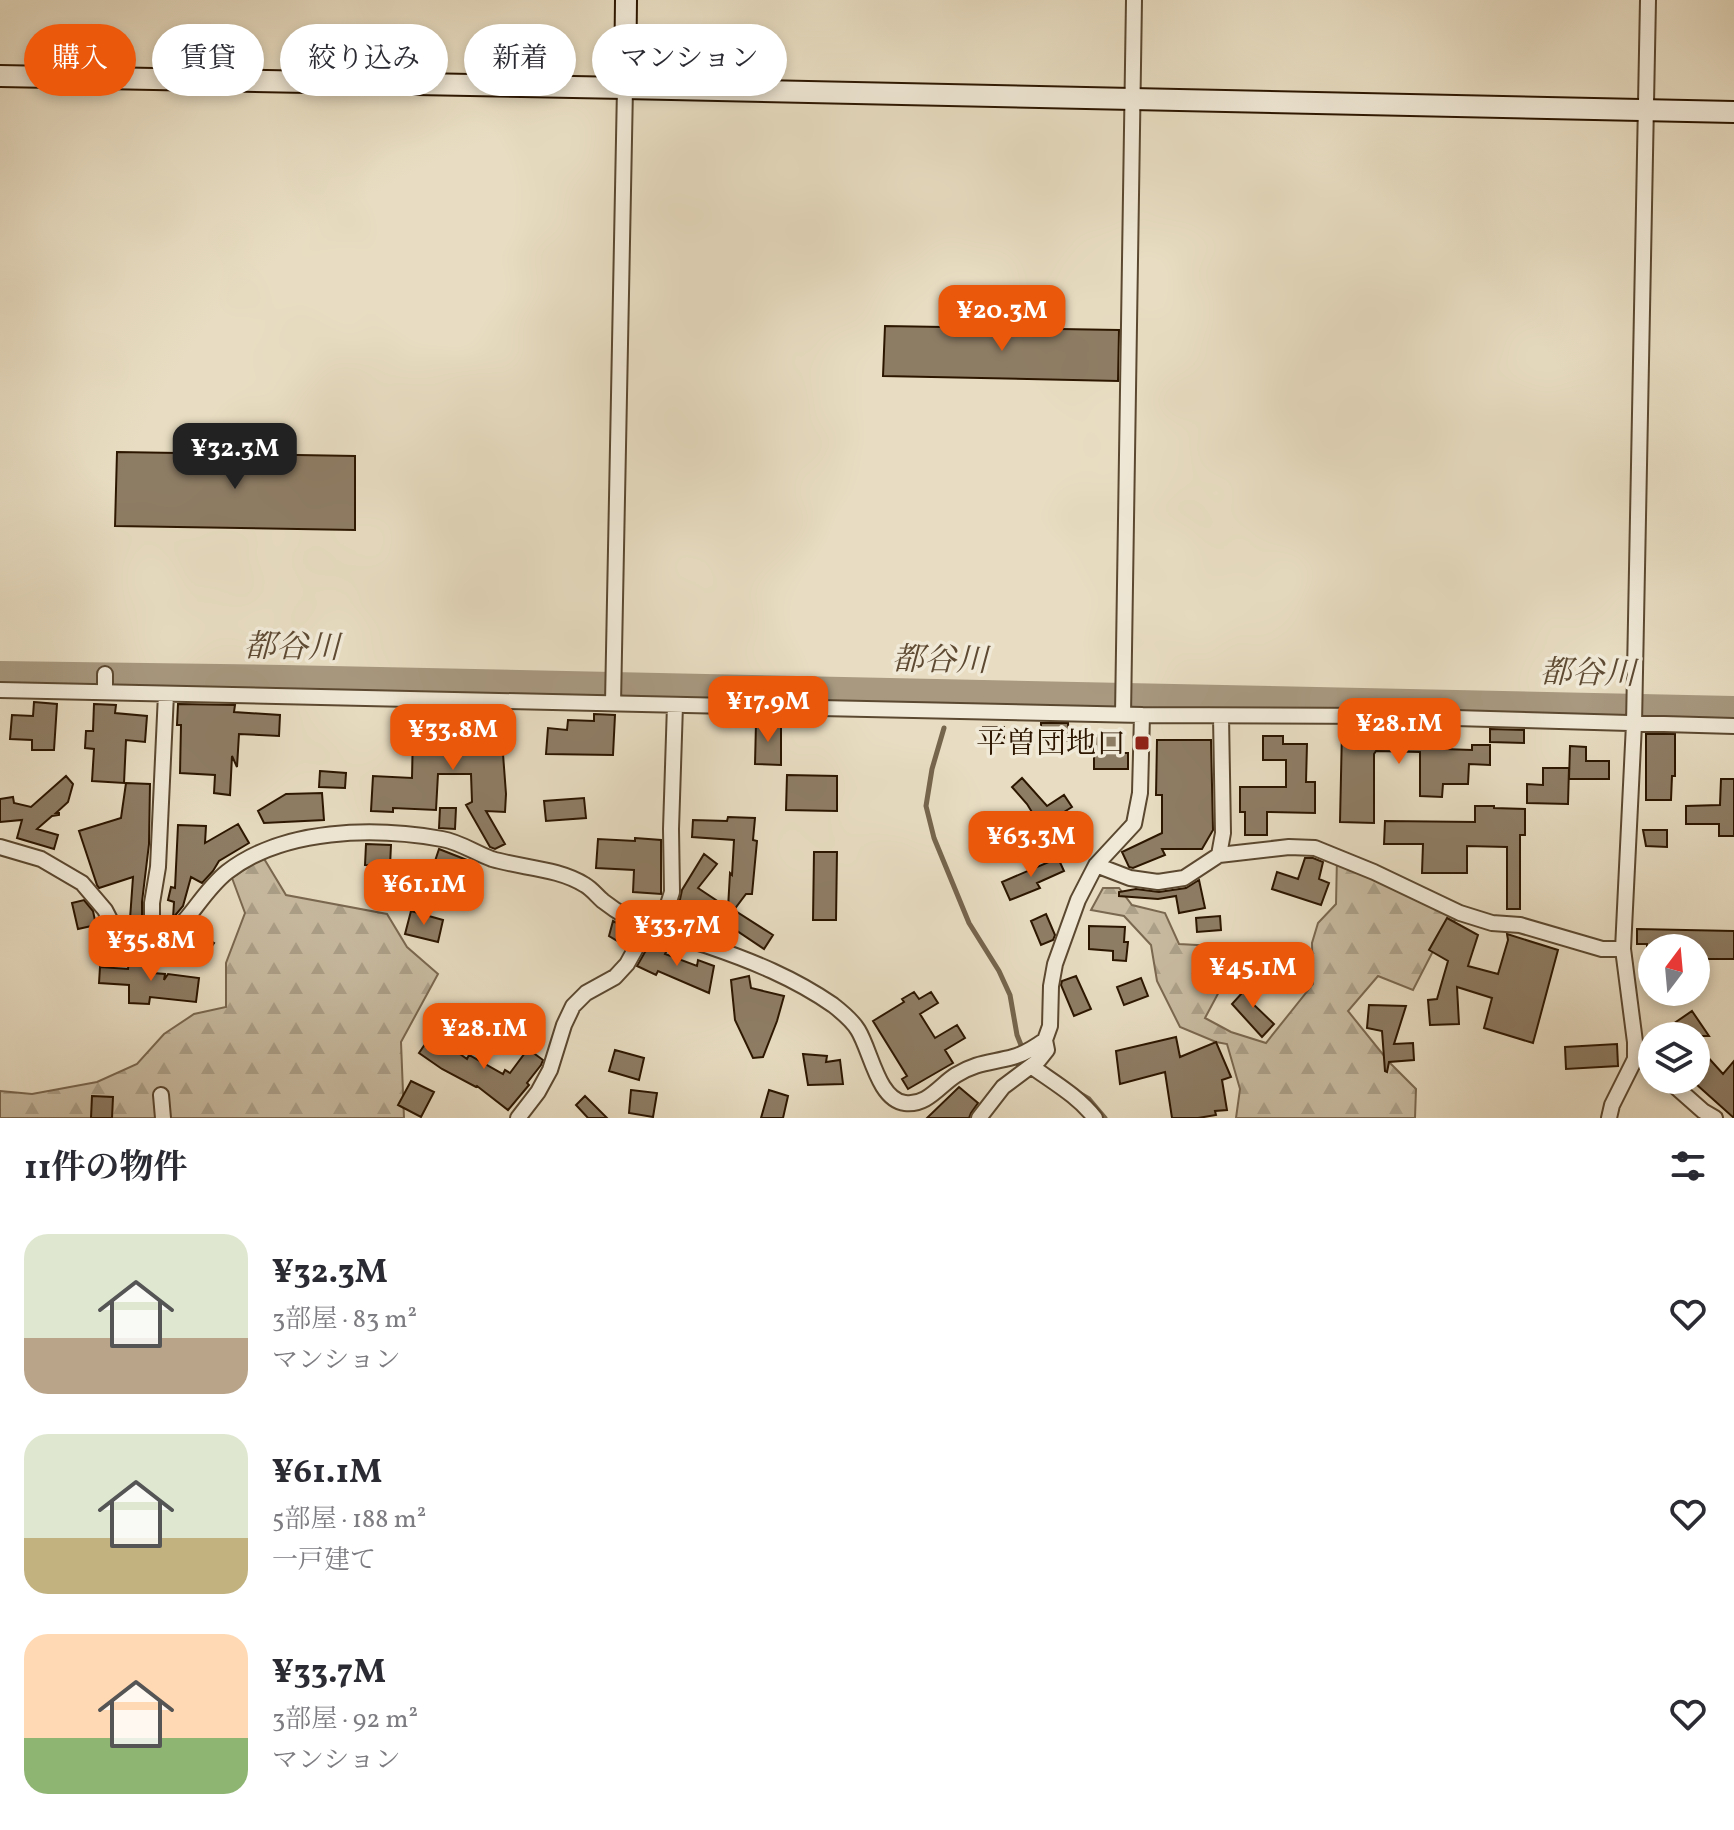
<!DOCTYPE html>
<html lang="ja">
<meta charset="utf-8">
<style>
body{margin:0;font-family:Vollkorn,"Noto Serif JP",serif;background:#f7f7f7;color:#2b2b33;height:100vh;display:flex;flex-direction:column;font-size:30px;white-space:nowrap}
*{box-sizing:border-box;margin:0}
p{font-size:26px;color:#7c7c81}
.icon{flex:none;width:44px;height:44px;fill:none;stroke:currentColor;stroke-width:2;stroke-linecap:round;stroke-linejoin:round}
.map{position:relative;height:1118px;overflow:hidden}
.sheet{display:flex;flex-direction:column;background:#fff;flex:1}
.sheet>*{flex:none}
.top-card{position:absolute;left:24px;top:24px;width:800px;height:72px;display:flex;gap:16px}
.needle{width:52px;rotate:16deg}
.fabs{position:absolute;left:1638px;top:934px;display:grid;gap:16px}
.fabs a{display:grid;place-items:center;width:72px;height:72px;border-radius:50%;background:#fff;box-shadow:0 4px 12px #0003;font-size:40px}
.price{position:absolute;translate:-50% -68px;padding:0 18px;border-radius:16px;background:#ea580c;color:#fff;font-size:26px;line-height:52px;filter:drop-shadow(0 2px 4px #0008)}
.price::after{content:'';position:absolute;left:50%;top:48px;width:24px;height:18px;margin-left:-12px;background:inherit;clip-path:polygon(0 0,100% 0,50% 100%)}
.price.selected{background:#222;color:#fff}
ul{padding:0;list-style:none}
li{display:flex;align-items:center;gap:24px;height:200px;padding:0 24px}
li span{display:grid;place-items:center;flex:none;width:224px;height:160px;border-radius:24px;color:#555}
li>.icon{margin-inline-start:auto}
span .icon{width:96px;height:96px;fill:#fffc;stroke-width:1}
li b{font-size:34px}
h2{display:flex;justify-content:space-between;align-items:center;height:96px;padding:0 24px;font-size:34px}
.chip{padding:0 28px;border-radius:36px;background:#fff;box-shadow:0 4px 12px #0003;font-size:28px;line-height:72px}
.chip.selected{background:#ea580c;color:#fff}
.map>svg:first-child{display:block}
.forest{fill:url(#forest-firs);stroke:#7a6850;stroke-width:2}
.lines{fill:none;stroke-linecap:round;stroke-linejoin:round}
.stream{stroke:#76654d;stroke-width:5}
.river{stroke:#a89980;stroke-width:30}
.building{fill:#8e7d65;stroke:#2c1600;stroke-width:2}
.street-casing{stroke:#5b4830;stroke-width:18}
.secondary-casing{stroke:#2c1600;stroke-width:24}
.street{stroke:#f0e9d7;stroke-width:14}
.secondary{stroke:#f0e9d7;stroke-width:20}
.poi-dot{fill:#8f2418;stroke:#f0e9d7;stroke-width:3}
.labels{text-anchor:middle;stroke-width:7;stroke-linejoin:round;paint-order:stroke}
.poi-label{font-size:30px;fill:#2c1600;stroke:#f0e9d7;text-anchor:end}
.water-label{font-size:32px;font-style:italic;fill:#5e4a33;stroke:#f0e9d7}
</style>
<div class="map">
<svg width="1734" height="1118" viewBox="0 0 1734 1118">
<defs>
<pattern id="forest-firs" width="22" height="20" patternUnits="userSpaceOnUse" patternTransform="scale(2)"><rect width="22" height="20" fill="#c8bba1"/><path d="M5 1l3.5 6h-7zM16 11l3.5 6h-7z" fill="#aca089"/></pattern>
</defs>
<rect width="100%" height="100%" fill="#e8ddc2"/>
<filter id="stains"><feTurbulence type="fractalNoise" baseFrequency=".0025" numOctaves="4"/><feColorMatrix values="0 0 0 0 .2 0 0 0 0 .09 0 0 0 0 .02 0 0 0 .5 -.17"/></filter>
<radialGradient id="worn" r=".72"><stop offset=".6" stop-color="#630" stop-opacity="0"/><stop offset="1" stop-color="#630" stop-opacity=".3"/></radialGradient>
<path class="forest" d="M263 857 286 895 387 914 407 947 438 974 401 1042 404 1118H0V1091L32 1094 97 1082 137 1064 164 1034 194 1014 226 1007V963L245 913 232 878Z
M1337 857 1460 913 1432 953 1413 990 1378 976 1348 1011 1389 1062 1416 1089 1415 1118H1236L1240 1089 1227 1044 1216 1042 1180 1027 1157 981 1151 945 1124 916 1091 910 1103 888H1119L1132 905 1165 913 1179 944 1215 946 1228 975 1205 1018 1231 1032 1266 1043 1313 984 1312 943 1318 923 1336 904Z"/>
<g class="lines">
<path class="stream" d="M944 728 932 769 926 806 934 838 969 923 999 971 1010 995 1017 1035 1023 1050
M1077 1092 1089 1099 1105 1118"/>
<path class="river" d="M0 676 284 680 1734 711"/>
</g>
<path class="building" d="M885 326 1119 330 1118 381 883 376Z
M117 452 355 456V530L115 526Z
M34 702 57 704 54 750H32V740L10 739 12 715 33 716Z
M94 704 116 705 115 713 147 716 145 742 126 740 124 783 92 781 94 749 85 748 86 731H93Z
M178 704 235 705 234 712 280 715 279 736 239 734 237 767 232 756 230 795 214 793 215 775 180 773 181 725H177Z
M468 710 502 711 505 754H503L506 794 505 812 486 811 505 844 495 849 490 847 466 805 472 802 471 774H438L436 810 393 808V812L371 811 373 776 412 778 413 731 470 732Z
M594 714 615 715 613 755 546 754 548 728 567 730 568 720 594 721Z
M756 723H781V765L755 764Z
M1041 723H1068L1069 741 1041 740Z
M983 727H1004V746H983Z
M1393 727 1415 728V734H1443V749L1472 750V745H1490V765L1469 764 1468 784H1443L1442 797 1420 796V752L1376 751 1374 754V823L1340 822 1342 730H1393Z
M1490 729 1524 730V743L1490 742Z
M1646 734H1675V776H1672L1671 800H1646Z
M1094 735H1123V753H1128V769H1094Z
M1263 736H1283V744H1307L1306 782H1315V813L1267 812V835H1245V812H1240V787H1286V760H1263Z
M1157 740H1211L1213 830 1202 849H1162L1165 855 1133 868 1129 867 1122 852 1162 833V795H1156Z
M1570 746 1586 747V761H1609V779H1569Z
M1543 768H1569L1568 804 1527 803V784L1543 785Z
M320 771 346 773 345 788 319 787Z
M787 775 837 776V811L786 810Z
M66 776 73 784 68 802 56 813H59V815L52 816 37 829 58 835 54 849 17 838 22 820 0 822V799L13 797 14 803 31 807Z
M1022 778 1047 806 1064 795 1072 807 1064 812 1069 820 1023 852 1014 837 1038 822 1027 804 1012 787Z
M1721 779H1734V836H1719V824H1686V806L1720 805Z
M126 783 150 784 149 844 142 902V919H130L133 877 99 888 97 885 79 831 121 818Z
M322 793 324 820 264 823 258 811 286 794Z
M584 798 586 818 546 821 544 801Z
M1475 806H1494V808L1525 809V835H1520V909H1507V847L1467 846V873H1422L1423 844H1384L1385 821 1475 822Z
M440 808H456L455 829 439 828Z
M728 817 755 818 753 840 757 841 752 894H746L734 910 773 935 764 949 737 931 729 943 727 942 724 915 721 929 679 904 682 890 704 854 717 864 698 888 728 908 730 873 732 875 734 840 692 837 693 820 727 821Z
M238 824 249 843 219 861 213 871 202 883 191 877 183 906 173 918 174 902 168 900 171 887 175 888 178 825 206 826 205 843Z
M1643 830H1667V847L1646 846Z
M635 838 661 840V894L633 892 634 870 596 868 598 839 635 841Z
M366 844 391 845 390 866 365 865Z
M439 849 477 864 474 891 430 876Z
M814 852H837L836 920H813Z
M1058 858 1064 871 1037 883 1040 888 1010 900 1002 882Z
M1305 858H1313L1323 862 1319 879 1329 883 1321 905 1272 889 1277 872 1298 879Z
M1199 880 1205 908 1179 913 1176 896 1158 899 1119 896V892L1136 889 1159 892 1186 888Z
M84 900 93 911 96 925 78 929 72 903Z
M411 911 443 920 438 942 405 934Z
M1046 914 1055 935 1053 940 1041 945 1031 921Z
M1220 916 1221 930 1197 932 1196 918Z
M1447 918 1478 935 1468 966 1498 974 1508 940 1507 934 1558 950 1533 1043 1484 1028 1492 998 1457 987 1459 1024 1430 1025 1428 1000 1437 999 1448 961 1429 950Z
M613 921 634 932 626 946 609 936Z
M1089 926 1125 927 1124 942H1128L1126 961 1113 960V951L1089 949Z
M1637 929 1734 931V959H1696V948H1647V944H1637Z
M194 930 214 943 200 964 182 951Z
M653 945 667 950 665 954 697 966 698 960 714 966 709 993 658 971 656 975 637 966 645 952Z
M1275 953 1306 972 1297 992 1265 979Z
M129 960 154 962 153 973 165 974 164 980 168 974 199 978 196 1002 150 997 149 1004 129 1003V985L99 983 100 967 128 969Z
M749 976 751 988 784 996 777 1021 763 1057 753 1058 735 1020 731 980Z
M1076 976 1091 1009 1074 1016 1061 985 1062 981Z
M1141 978 1148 996 1124 1005 1117 987Z
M1252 982 1263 990 1252 1003 1274 1024 1262 1037 1232 1004Z
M914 992 919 999 931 992 938 1003 920 1014 935 1038 957 1025 965 1038 945 1050 953 1063 908 1089 902 1079 907 1076 873 1021 904 1002 902 999Z
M1369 1005 1406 1006 1394 1044 1413 1043 1414 1060 1389 1062 1387 1072 1385 1071 1382 1031 1367 1028Z
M1692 1011 1709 1036H1677L1670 1026Z
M432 1034 467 1059 469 1055 503 1074 505 1070 510 1073 528 1049 543 1060 541 1065 527 1083 529 1085 508 1110 477 1086 476 1087 442 1069 419 1053Z
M1176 1037 1180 1057 1216 1042 1231 1077 1222 1080 1227 1110 1215 1111 1216 1115 1198 1118H1172L1165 1072 1120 1084 1116 1051Z
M1617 1044 1618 1066 1566 1069 1565 1047Z
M1696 1044 1723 1074 1734 1061V1118L1696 1084Z
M615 1050 644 1058 639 1080 609 1071Z
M803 1054 827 1056 826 1062 840 1060 843 1084 808 1085Z
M411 1081 434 1092 421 1117 398 1105Z
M959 1087 978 1103 971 1113 969 1118H927Z
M631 1090 657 1093 653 1117 629 1113Z
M769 1090 788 1096 783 1118H761Z
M92 1096 113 1097 112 1118H91Z
M585 1096 607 1118H588L576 1105Z"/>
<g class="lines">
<defs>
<path id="street" d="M105 674V692
M0 690 1142 715 1384 716 1734 726
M613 703 625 88
M1123 715 1134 0
M0 847 41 859 82 883 105 910 119 937 132 949C183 946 192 900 227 872 284 828 374 827 442 839 460 842 475 853 492 859 522 868 558 868 585 885 592 889 597 896 603 901 617 912 638 924 655 931 672 937 691 940 708 946 752 961 794 978 833 1005 842 1012 852 1020 858 1030 871 1051 878 1100 905 1103 927 1106 940 1085 956 1075 977 1062 991 1063 1013 1057 1025 1054 1035 1047 1045 1040
M1219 855 1223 833 1221 716
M1096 865 1130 878 1158 882 1184 878 1219 855 1289 847 1315 848 1374 872 1460 913 1492 923 1520 925 1602 949H1623
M159 942 152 920V903L158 867 166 694
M1635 1059 1644 1061 1652 1068
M1031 1066C1053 1082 1078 1096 1095 1118
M1668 1080 1703 1111 1715 1118
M161 1095 163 1118
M518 1118 538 1092 550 1070 564 1025 573 1006 586 993 615 977 627 964 637 946 654 930 664 917 672 892 671 829 675 705
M979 1118 1003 1087 1039 1060 1047 1050 1045 1040 1050 1026 1051 986 1055 964 1078 900 1096 865 1134 824 1140 793 1142 715
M1609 1118 1612 1105 1635 1059V1042L1623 949 1634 724 1648 0"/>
<path id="secondary" d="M0 76 625 88 1734 112
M625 88 626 0"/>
</defs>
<use href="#street" class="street-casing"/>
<use href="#secondary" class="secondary-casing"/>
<use href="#street" class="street"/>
<use href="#secondary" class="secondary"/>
</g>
<rect class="poi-dot" x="1134" y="735" width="16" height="16" rx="4"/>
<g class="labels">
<g class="poi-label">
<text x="1126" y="753">平曽団地口</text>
</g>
<g class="water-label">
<text transform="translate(292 646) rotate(1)" y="11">都谷川</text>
<text transform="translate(940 659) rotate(1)" y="11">都谷川</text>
<text transform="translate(1588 672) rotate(1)" y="11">都谷川</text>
</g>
</g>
<rect width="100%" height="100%" filter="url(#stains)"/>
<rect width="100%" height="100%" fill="url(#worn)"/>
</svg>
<div class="fabs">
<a><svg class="needle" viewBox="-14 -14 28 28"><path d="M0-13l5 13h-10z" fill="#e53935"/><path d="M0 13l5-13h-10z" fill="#7c7c81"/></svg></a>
<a><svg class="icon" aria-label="layers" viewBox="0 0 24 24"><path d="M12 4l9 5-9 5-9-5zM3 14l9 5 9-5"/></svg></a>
</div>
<b class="price" style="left:1002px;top:353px">¥20.3M</b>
<b class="price selected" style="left:235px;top:491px">¥32.3M</b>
<b class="price" style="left:768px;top:744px">¥17.9M</b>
<b class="price" style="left:1399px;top:766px">¥28.1M</b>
<b class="price" style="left:453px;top:772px">¥33.8M</b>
<b class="price" style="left:1031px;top:879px">¥63.3M</b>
<b class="price" style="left:424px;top:927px">¥61.1M</b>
<b class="price" style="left:677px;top:968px">¥33.7M</b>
<b class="price" style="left:151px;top:983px">¥35.8M</b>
<b class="price" style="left:1253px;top:1010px">¥45.1M</b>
<b class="price" style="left:484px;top:1071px">¥28.1M</b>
<div class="top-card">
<a class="chip selected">購入</a>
<a class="chip">賃貸</a>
<a class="chip">絞り込み</a>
<a class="chip">新着</a>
<a class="chip">マンション</a>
</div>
</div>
<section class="sheet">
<h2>11件の物件<svg class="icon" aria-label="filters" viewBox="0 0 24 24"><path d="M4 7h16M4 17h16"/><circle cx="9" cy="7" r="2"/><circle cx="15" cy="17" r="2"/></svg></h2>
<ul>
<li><span style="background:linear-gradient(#dfe7d0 65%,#b9a48a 0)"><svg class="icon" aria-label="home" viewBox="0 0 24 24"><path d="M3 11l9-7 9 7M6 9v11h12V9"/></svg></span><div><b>¥32.3M</b><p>3部屋 · 83 m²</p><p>マンション</p></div><svg class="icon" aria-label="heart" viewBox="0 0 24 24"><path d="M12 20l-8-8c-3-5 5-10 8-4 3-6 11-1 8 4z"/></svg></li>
<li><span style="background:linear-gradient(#dfe7d0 65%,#c2b280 0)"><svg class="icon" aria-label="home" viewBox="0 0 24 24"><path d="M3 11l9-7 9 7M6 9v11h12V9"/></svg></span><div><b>¥61.1M</b><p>5部屋 · 188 m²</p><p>一戸建て</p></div><svg class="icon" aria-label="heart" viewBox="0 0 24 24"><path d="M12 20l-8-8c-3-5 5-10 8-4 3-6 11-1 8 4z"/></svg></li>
<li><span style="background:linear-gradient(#ffd9b3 65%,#8fb573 0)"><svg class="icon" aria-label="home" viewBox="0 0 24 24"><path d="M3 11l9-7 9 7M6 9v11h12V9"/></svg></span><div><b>¥33.7M</b><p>3部屋 · 92 m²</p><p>マンション</p></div><svg class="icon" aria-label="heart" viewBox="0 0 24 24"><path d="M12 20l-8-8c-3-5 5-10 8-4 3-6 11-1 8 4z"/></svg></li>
</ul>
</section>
